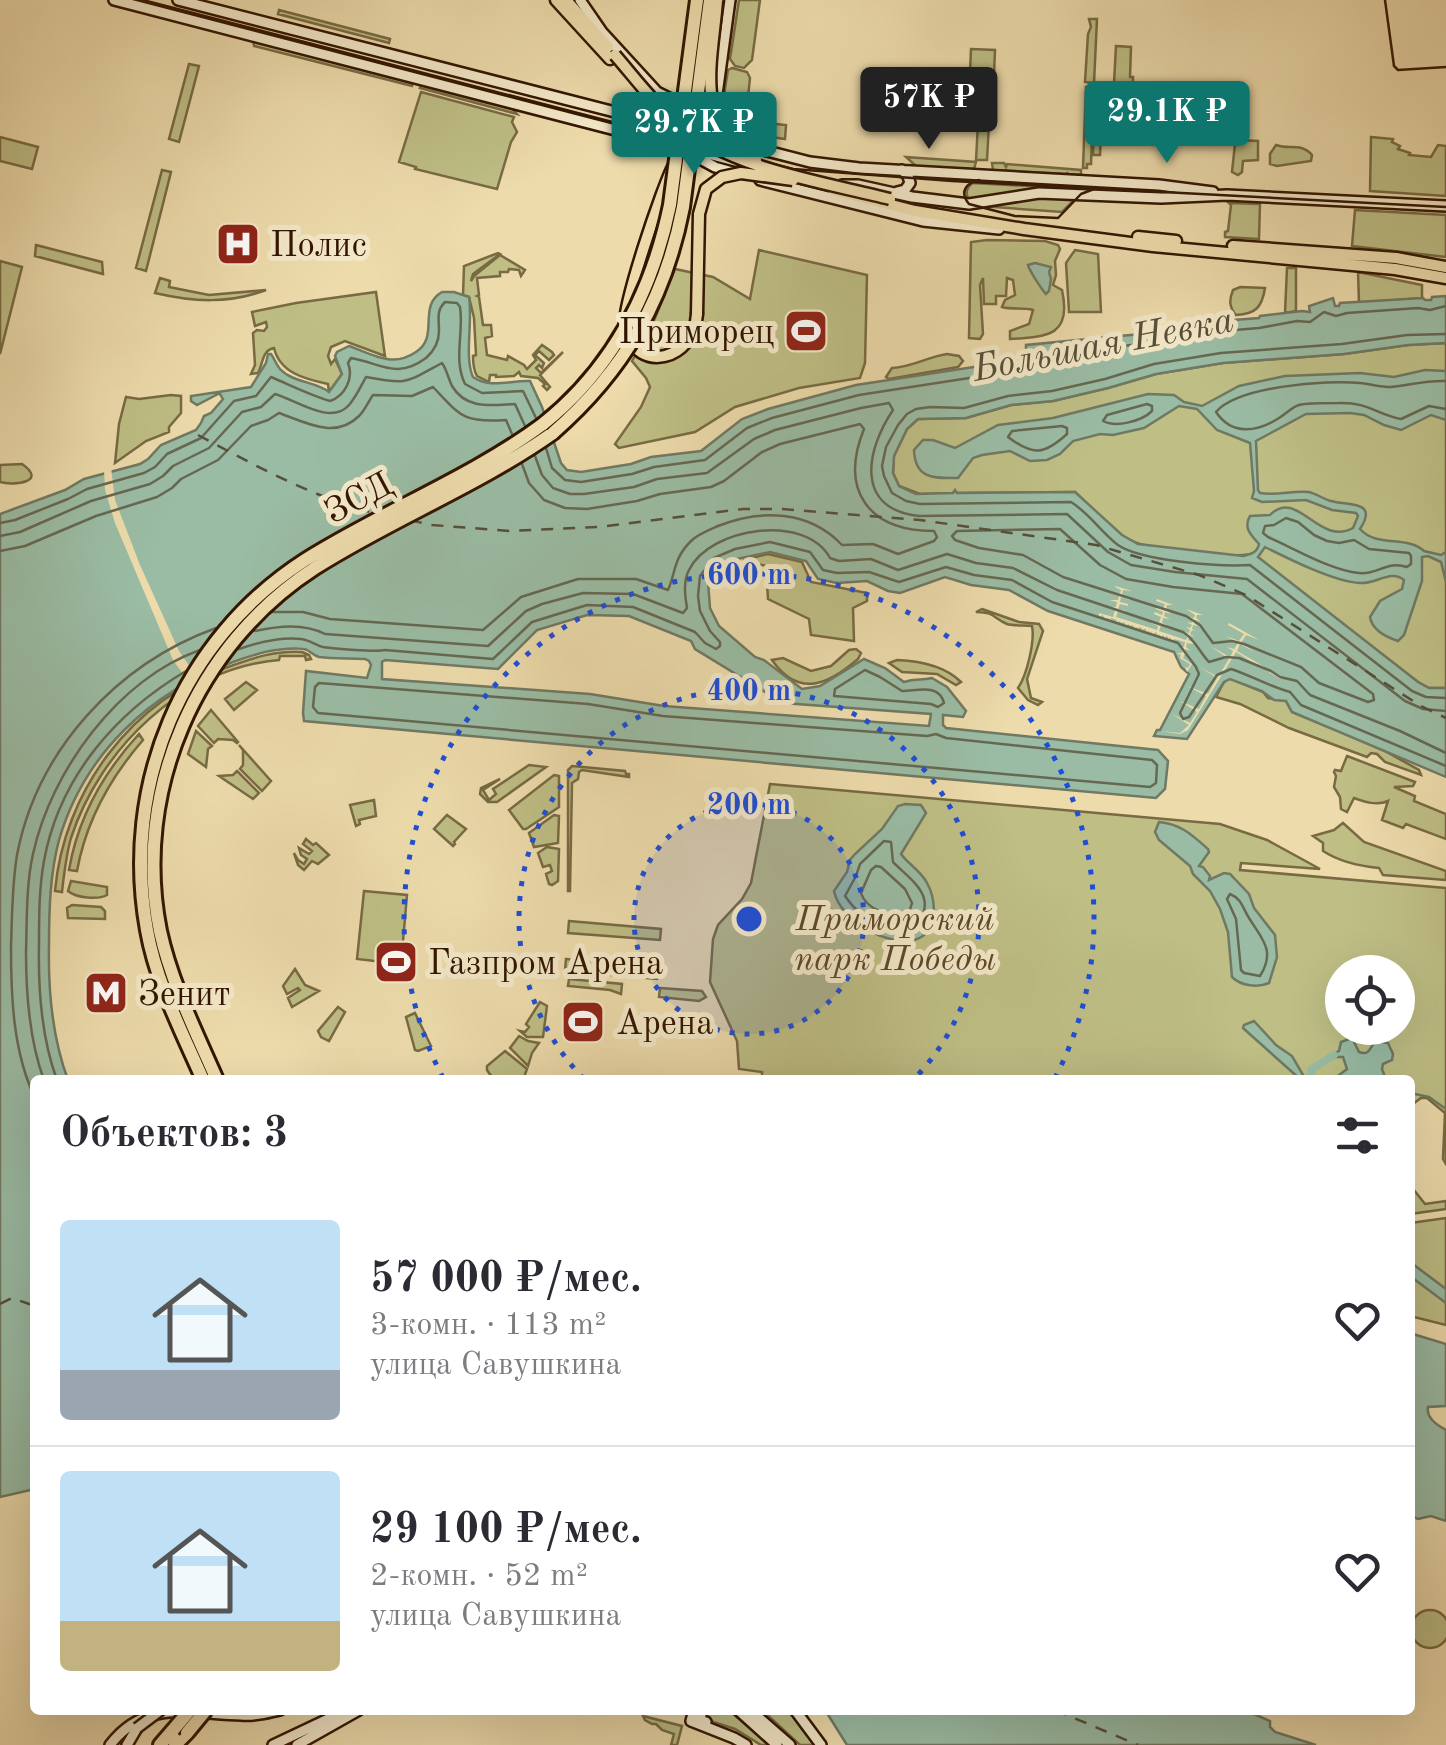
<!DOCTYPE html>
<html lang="ru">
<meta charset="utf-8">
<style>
body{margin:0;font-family:"Old Standard TT",serif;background:#f7f7f7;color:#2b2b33;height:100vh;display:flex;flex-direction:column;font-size:38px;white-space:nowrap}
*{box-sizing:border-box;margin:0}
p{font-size:32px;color:#7c7c81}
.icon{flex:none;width:55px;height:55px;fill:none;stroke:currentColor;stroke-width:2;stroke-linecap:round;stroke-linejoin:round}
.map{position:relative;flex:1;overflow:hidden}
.panel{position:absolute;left:30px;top:1075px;width:1385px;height:640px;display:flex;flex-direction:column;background:#fff;border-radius:10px;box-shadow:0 10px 40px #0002}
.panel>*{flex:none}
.controls{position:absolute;left:1325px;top:955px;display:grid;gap:20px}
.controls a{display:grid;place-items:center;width:90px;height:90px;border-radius:50%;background:#fff;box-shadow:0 10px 40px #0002;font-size:50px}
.price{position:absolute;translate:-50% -85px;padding:0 22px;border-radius:10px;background:#0f766e;color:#fff;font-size:32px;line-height:65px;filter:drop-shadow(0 2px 5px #0008)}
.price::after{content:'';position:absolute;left:50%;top:60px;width:30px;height:22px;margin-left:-15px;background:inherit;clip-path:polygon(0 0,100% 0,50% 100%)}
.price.selected{background:#222;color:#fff}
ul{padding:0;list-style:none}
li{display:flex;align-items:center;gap:30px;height:250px;padding:0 30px}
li+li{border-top:2px solid #e1e1e2}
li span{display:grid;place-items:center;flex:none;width:280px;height:200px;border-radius:10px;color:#555}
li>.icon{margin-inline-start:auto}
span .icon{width:120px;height:120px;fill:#fffc;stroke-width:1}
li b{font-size:42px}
h2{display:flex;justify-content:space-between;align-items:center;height:120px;padding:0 30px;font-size:42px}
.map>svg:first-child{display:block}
.green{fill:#bebe85;stroke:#786a43;stroke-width:2.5;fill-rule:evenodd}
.water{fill:#9abca4;stroke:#707963;stroke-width:2.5;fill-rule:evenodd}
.pier{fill:#eddbab}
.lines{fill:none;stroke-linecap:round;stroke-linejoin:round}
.shore{stroke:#666852;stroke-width:2.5}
.stream{stroke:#707963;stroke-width:2.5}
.river{stroke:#9abca4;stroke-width:8}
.ferry{stroke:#564f3a;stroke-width:2.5;stroke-dasharray:12 10;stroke-linecap:butt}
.secondary-casing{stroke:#321501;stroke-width:14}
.primary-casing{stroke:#321501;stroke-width:15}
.highway-casing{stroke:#321501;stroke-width:18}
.secondary{stroke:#f3e8c8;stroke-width:9}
.primary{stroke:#eddbab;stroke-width:10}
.highway{stroke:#eddbab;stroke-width:12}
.tram{stroke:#321501;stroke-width:2.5}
.secondary-bridge-casing{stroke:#321501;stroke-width:14;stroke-linecap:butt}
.primary-bridge-casing{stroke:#321501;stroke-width:15;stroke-linecap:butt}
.highway-bridge-casing{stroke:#321501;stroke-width:18;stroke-linecap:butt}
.secondary-bridge{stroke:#f3e8c8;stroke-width:9}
.primary-bridge{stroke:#eddbab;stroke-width:10}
.highway-bridge{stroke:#eddbab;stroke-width:12}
.ring{fill:none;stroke:#1d4ed8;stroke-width:5;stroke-dasharray:5 10}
.labels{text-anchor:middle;stroke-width:10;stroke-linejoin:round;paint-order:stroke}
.poi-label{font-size:35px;fill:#321501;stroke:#f3e8c8;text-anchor:start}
.street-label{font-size:35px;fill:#321501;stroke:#f3e8c8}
.park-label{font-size:35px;font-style:italic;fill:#5c4829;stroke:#f3e8c8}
.water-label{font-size:38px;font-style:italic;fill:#564f3a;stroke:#f3e8c8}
.centre{fill:#1d4ed8;stroke:#f3e8c8;stroke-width:5}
.ring-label{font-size:30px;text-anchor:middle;font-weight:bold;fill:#1d4ed8;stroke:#f3e8c8;stroke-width:10;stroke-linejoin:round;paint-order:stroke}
</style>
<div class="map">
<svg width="1446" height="1745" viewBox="0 0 1446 1745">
<rect width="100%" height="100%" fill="#eddbab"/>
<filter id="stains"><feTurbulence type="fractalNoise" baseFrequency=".002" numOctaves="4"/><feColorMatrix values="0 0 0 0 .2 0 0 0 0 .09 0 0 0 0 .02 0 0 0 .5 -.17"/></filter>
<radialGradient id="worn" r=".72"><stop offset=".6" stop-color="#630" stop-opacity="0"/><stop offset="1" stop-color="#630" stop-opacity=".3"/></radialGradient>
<path class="green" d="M739 0H760L752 60 744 68 735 66 730 59Z
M279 10 390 39 389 43 278 14Z
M1089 19H1097L1094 83 1085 82 1088 34 1091 27Z
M253 40 413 81 412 86 254 46Z
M1116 46 1131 47 1130 77H1133V83H1114Z
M971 49 995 50 994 74 970 73Z
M189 64 199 66 179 142 169 139Z
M732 68 747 72 750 78 746 116 725 127 722 126 726 96 724 95 728 70Z
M921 81 965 83 964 105 920 103Z
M423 83 510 106 517 114 420 88Z
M1086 87H1094L1091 164H1087V168H1083Z
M1096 87 1103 89 1100 155H1093Z
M421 92 514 117 512 122 517 132 511 142 497 189 415 169 416 167 399 162Z
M757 122 786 125 785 139 749 134 750 124 751 134 759 135 760 129 756 128Z
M978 123 989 124 987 160H976Z
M0 137 38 147 32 169 0 161Z
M1371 137 1393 139 1392 142 1400 146 1398 149 1410 153 1409 155 1431 157 1438 145 1446 146V196L1370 191Z
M1238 140 1258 141V160L1243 161 1242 172 1238 175 1232 172 1235 144Z
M1276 145C1289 150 1301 142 1312 155L1311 161 1277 166 1270 164V154Z
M906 157 976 162 974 169 916 166Z
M992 163H1004L1006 167 1007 164 1081 170V175L1068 174 1067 172V174L993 170Z
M162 170 171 172 146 271 136 268Z
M972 183 1084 189 1082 192 1031 190 986 200 969 201C965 193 966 189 972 183Z
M1032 196 1077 197 1062 212 980 206Z
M1229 203 1260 204 1259 239 1225 237V232L1228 231 1231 205Z
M1355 210 1446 215V257L1352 246Z
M987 240 1045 241 1058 245 1060 249 1055 261 1056 275 1053 285 1062 290C1072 335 1049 337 1010 339V331L1029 324 1033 310C1022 307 1013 310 1002 307L1005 300 1015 295 1013 280 1007 278 1006 296H996V304H984L983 278 980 285 983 334 980 339 969 338 971 242Z
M36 245 102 262 103 274 35 256Z
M759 250 867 275 865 363 860 378 799 388 735 407 695 432 619 448 615 444 641 407 650 387 646 378 632 361 651 328 675 269 713 277 750 299Z
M1075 250 1098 254 1101 312H1069L1066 263Z
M498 253 500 254 473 274 471 281 474 276 500 255 525 270 521 276 519 270 509 269 508 272H500V276L477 278 479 295 477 296 479 297 483 325H491L492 336 485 338 487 355 507 360 508 356 524 365 527 369 536 360 533 355 542 345 552 352 554 355 549 360 539 351 535 355 544 363 542 368 539 365 536 368 541 373 563 352 540 375 550 387 547 390 543 386 545 384 538 378 521 376 519 372 514 376 496 377V375H490L489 382 477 376C474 371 473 362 473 356L476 355 474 318 469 297 463 295 464 266Z
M0 261 22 267 0 354Z
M1287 268H1296V311L1285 313Z
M1358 272 1422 285V298L1359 303Z
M160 278 170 281 169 287 209 295 266 290C229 304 193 302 155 293Z
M1240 287 1265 288C1262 307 1256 314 1236 315 1229 307 1229 300 1233 290Z
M376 292 385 356 345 341 331 347 328 356 331 364 335 359 342 374 329 392 328 384C305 379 280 373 274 348 262 350 263 364 258 373L251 374 255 365 253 333 257 330 264 331 267 327 266 322 255 326 252 312 296 303Z
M1446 343V688H1429L1418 682 1252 554C1229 558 1149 551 1128 539 1108 528 1092 508 1075 492L957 493 955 491 953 493 920 494 899 486 893 473 894 456 907 429 918 419 966 418 1011 405 1053 401 1108 388 1156 374 1223 363 1344 354 1408 345Z
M947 354 959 356 963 361 958 367 889 379 886 377 892 368C912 367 927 357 947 354Z
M171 395 181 396V413L169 427V432L146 441 115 463 119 424 126 397 139 399Z
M22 464C48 482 14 486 0 482V465Z
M768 554 802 562 811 582 867 593V601L853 608 854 641 811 635 809 619 768 599 766 566 743 560Z
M982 609 1019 622 1039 624 1043 631 1027 679 1031 698 1042 702 1038 705 1028 700 1018 688C1027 675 1035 641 1032 626 1025 625 1013 626 1007 624 993 618 995 612 976 612Z
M856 649 861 653 858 659C829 684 799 699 772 660L783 658 811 671 831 666 849 650Z
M302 652 309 655 311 659 306 660 305 656H280L279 660C182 668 100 749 71 838 66 855 64 874 62 892L55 891C64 791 131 700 228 667 253 658 276 650 302 652Z
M897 660C921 661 945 666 961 682L956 685 937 674 902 672 889 663Z
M1229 678 1263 692 1268 698 1286 701 1292 712 1376 746 1419 770 1421 775 1385 762 1377 754 1371 753 1367 757 1289 728 1240 704 1216 697 1224 682Z
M246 682 257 690 234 710 225 699Z
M211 710 238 742 237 743 233 740 218 739 214 743 198 726Z
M196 731 212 746 208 749 206 767 188 754Z
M139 734 143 740C110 778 86 821 77 871L69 870C78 817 103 773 139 734Z
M239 745 271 781 262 791 240 769 243 765V750Z
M1347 756 1415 782 1413 786 1394 787 1415 796 1414 801 1446 814V839L1406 824 1403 828 1382 820 1388 801C1377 806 1365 802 1354 798L1347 812 1341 809 1340 797 1334 787 1336 776 1334 772 1335 770 1341 771Z
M529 765 546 767 497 802H488L480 794 481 788 500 779 483 790 489 800 496 794 493 789Z
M572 766 625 771 626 774H629V777L582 770 579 772 578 779 572 783 570 891H568V770Z
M237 771 259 793 253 799 219 776 233 775Z
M554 775 559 776V807L526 829H523L509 810Z
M770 784 1220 824 1267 840 1320 869 1241 863 1240 870 1446 888V1164L1443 1159 1445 1113 1427 1098H1421L1410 1106V1080H762V1072L739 1069 737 1041 710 982 713 939 718 925 742 899 751 883ZM1342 972H1398V1028H1342Z
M374 800 376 816 359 820 360 824 356 826 350 805Z
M447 815 466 829 454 842 455 844 453 846 434 829Z
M554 815 559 816 558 843 534 847 529 833Z
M1343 823 1364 842 1446 871V880L1383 875 1379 868C1358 866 1340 862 1323 851V843L1313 836 1334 830Z
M306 839 313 845 316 843 329 855 318 864 312 861 304 870 298 865 294 853 298 860 304 864 307 859 301 855 299 848 309 854 312 851 303 844Z
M547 847 559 849 558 881 552 885 549 884 546 874 552 871 550 865 543 867 538 853Z
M71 881 107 887V895C98 900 76 898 68 891Z
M364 891 407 895 401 964 357 959Z
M72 905 101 907 105 911V919L68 918 67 908Z
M569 921 661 929 660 940 568 933Z
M566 959 658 967 657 979 565 971Z
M295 969 305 985 319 991 292 1007 288 998 300 990 298 988 287 994 283 986Z
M569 979 622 984 621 994 610 990 568 986Z
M660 988 702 991 706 997 699 1001 659 997Z
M540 1002 547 1006 543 1037H527L520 1031 525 1032 529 1027 526 1024Z
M338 1007 345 1012 329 1041 321 1037 318 1031Z
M415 1013 431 1046 418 1051 415 1050 406 1017Z
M519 1036 528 1041 539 1043 532 1053 528 1066 510 1048Z
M505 1051 527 1069 523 1080H494L487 1070V1066Z
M1410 1185 1425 1204 1446 1201V1209L1410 1214Z
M1446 1218V1325L1410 1316V1223Z
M1411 1629a19 19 0 1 1 38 0a19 19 0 1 1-38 0Z
M705 1710H729L769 1745H761L735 1729 707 1720 704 1716Z
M762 1710H790L817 1745H800Z
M643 1716 682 1726 677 1745H671L674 1734 662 1730 656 1724H652L645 1720Z"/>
<path class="water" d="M1035 263 1051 267 1049 272 1051 279 1049 291 1046 294C1042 290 1029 270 1028 265Z
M442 292H454L469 297C473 322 464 357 473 377 490 389 510 380 530 381L542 407 561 463 567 470 581 472 631 464 651 457 701 451 742 419 768 409 856 385 1026 359V345L1183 330 1195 323 1259 318 1260 316 1302 311 1310 312 1309 306 1333 298 1335 306H1339L1340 303 1423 298 1425 300H1431L1432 297 1446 296V343L1408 345 1344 354 1223 363 1156 374 1108 388 1053 401 1011 405 966 418 918 419 907 429 894 456 893 473 899 486 916 494 953 493 955 490 957 493 1075 492 1122 535 1138 544 1243 556C1251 554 1257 553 1259 544 1251 535 1243 528 1250 516L1270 515C1297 487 1319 547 1353 528L1358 516 1356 513 1332 510 1306 500 1262 502 1252 498 1254 491 1250 443 1217 430 1197 409 1179 406 1144 428 1113 435 1100 434 1073 441 1060 454 1047 460 1030 461 1010 451 982 455 973 458 958 478C935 478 915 480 914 450L923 440H933L955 448 998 425 1053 418 1148 394 1174 395 1184 402 1202 406 1239 386 1285 376 1360 373 1394 377 1425 370 1446 371V420L1431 415 1401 430 1384 425 1364 415 1350 413 1306 414 1256 441 1258 490 1260 493C1277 496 1293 490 1309 492 1317 494 1323 499 1331 501 1348 506 1379 500 1360 529 1377 548 1407 535 1424 551L1441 555 1446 552V582L1441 562 1428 556 1422 557V581L1404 635 1398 641C1386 637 1372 630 1370 617L1380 601 1402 589 1404 580C1391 569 1377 584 1360 583 1335 582 1289 559 1265 547L1258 557 1418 682 1429 688H1446V777L1292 712 1286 701 1274 700 1262 691 1230 679 1224 682 1187 739 1154 736 1157 730H1160L1189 674 1181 667 1174 652 1048 611 1009 590 971 585 945 577 900 593 888 591 867 581 837 583 818 579 806 561 770 552 737 559 718 567 708 581 710 608 719 626 755 657 764 660 802 689 820 686 864 659 885 668 904 682C916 678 921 681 932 678L947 687 966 711 963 717 943 715V725L946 728 1158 750 1168 761 1165 789 1156 798 304 721 303 713 306 671 367 678 371 665 369 661 365 659C350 658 334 659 319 657 314 656 311 652 307 650 299 647 285 649 276 650 261 652 247 657 233 662 150 692 84 754 59 840 50 874 49 910 49 945 48 991 52 1037 68 1080H35V1489L0 1497V514L65 490 84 479 140 464 148 459 161 445 196 430 201 423 204 416 211 413 223 399 220 394H218L197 405 191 401V396L251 387 266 363 268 354H271C274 358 276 364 280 369 293 383 315 381 329 392L342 374 335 356 337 352 349 346C361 350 374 357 387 359 398 361 407 358 416 352 440 337 417 306 442 292ZM587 615 629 616 691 641 695 649 783 703 931 714 929 726 664 706 590 694 382 679V662L385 660 498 669 537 630Z
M905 804 921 805 926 813 901 854C908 864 921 871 927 883 936 899 939 931 917 939 889 948 840 921 834 891L847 872 850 860 854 855 882 829 898 806Z
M1159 822C1181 824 1192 835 1208 849L1209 852 1199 866 1203 867 1210 876 1209 880 1224 873 1230 874 1249 894 1254 908 1275 935 1277 957 1269 983C1258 988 1241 986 1232 977L1228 932 1220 909 1210 891 1193 874 1190 866 1159 840 1155 832Z
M1254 1021 1276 1045 1292 1056 1306 1080H1301L1243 1028 1244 1025Z
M1352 1038 1359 1052C1371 1056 1369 1047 1376 1041L1388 1043 1393 1054 1392 1060 1383 1064 1382 1069 1386 1080H1336L1335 1078 1347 1069 1343 1057H1336L1335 1053 1339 1051 1341 1042Z
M1410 1262 1446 1289V1303L1410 1276Z
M1413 1334 1446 1344V1406L1428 1407C1426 1418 1437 1425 1446 1430V1521L1431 1516 1418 1519 1410 1515V1335Z
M825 1710H1245L1270 1721V1727L1275 1732 1316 1745H847Z"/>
<path class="pier" d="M111 467 115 500 140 565 179 651 199 680 191 685 173 660 115 523 105 490 104 470Z
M1115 586 1132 591 1123 590 1122 595 1130 598V600L1121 597 1120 602 1128 604V606L1120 604 1118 609 1126 611H1118L1116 617 1157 630 1158 626 1151 623 1152 621 1159 623 1161 617 1154 614 1155 612 1162 615 1163 612 1156 609V607L1163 609 1165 604 1156 601 1157 599 1173 605H1167L1166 610 1171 614 1165 612 1164 616 1170 619 1163 618 1162 623 1167 625H1161L1159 631 1186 640 1188 635 1184 632 1189 633 1190 630 1186 627 1190 628 1192 625 1187 622 1192 623 1193 619 1189 617 1194 618 1195 615 1186 609 1203 615H1197L1196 618 1200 621 1195 620 1194 623 1198 626 1193 625 1192 629 1196 631 1192 630 1190 634 1195 637 1190 635 1188 640 1193 642V644L1187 643 1186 647 1191 651 1186 649 1184 653 1188 655H1184L1183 658 1192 664 1187 672 1185 667 1188 668 1190 664 1180 658 1181 655 1177 653H1182L1183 649 1180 647H1184L1185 642 1174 639 1172 642 1170 637 1168 641V637L1166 636 1164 640V635L1160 638 1159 634 1156 637 1157 633 1155 632 1153 636 1151 631 1149 635V630L1146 634V629H1143L1142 633V628L1139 627 1137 631V627L1133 629 1134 626 1131 625 1129 628 1130 625 1128 624 1125 627V623L1123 622 1120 625 1121 622 1119 621 1116 624 1117 620 1111 618 1109 622V618L1103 620 1104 617 1102 615 1099 619V613L1113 617 1115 610 1107 607H1116L1117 602 1109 600H1118L1119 596 1111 593 1120 594 1121 590 1115 587Z
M1229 623 1259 640 1246 635 1241 643 1256 653 1240 644 1237 651 1282 677 1280 679 1236 652 1188 730 1180 734 1160 731 1180 733 1189 725 1172 714 1190 723 1197 712 1180 701 1199 709 1206 696 1187 686 1208 694 1217 678 1200 667 1218 677 1229 659 1210 646 1230 657 1233 651 1227 647 1234 649 1238 643 1226 636 1239 641 1244 634 1228 625Z"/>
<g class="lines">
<path class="shore" d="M1446 334 1407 335 1342 344 1221 353 1154 364 1105 379 1052 391 1008 396 964 408 930 407 916 409 907 414 898 425 886 447 882 466 884 476 892 493 906 501 920 504 1071 502C1089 513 1101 532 1118 545 1141 561 1221 567 1250 565L1412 691 1426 697 1446 698
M1446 381C1427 380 1410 385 1391 387 1380 387 1371 384 1360 383 1326 380 1238 386 1216 412 1232 436 1257 432 1279 418 1286 414 1292 407 1299 405 1306 403 1331 403 1339 403 1368 402 1376 414 1401 419L1429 406 1446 409
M1147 404 1152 406V411C1142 421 1116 428 1103 421L1107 415Z
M1062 426 1067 428V434C1044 455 1033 456 1008 437L1012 431Z
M546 448 552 468 565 480 581 482 632 474 654 467 705 460 747 428 772 418 859 395 1027 369 1033 365 1041 354 1183 340 1199 333 1259 328 1297 321 1310 322 1324 312 1336 316 1347 313 1418 308 1430 310 1446 306
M535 456 542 475 553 488 570 494H584L634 487 657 479 707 473 754 439 775 430 861 408 889 403 893 410C866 450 854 509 919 516L1067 514 1108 552 1131 565 1175 572 1247 579 1405 701 1423 709 1446 711
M1286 518 1298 522 1314 535 1327 541 1339 543 1354 540 1369 549 1409 553 1411 556V564L1407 567C1387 560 1378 575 1359 573 1332 571 1293 548 1268 537L1263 533 1265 526 1274 525Z
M0 523 15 520 68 499 87 489 144 473 155 467 167 454 201 438 234 401 256 396 271 377C290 385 310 395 330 401 345 396 354 378 348 363L351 358C381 363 396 380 426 358 434 351 439 342 439 331 439 318 436 311 445 302L457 303 460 307C464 333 453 359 465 384L482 393 523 391 536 418
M1060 529 1100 565 1126 579 1173 587 1242 594 1373 694 1374 700 1368 702 1319 683 1301 667 1244 644 1232 641 1213 643 1200 625 1186 616 1063 577 1023 555 979 548 955 540 952 536 957 531Z
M0 536 20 532 91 501 150 484 163 476 173 466 209 448 242 412 261 407 275 394C296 400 331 426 349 405 356 397 361 386 366 377 408 385 405 383 442 363 447 370 448 378 452 386 466 410 492 405 515 404L525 426
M0 551 25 546 96 516 157 497 172 488 181 479 218 460 251 426 268 420 279 413C305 422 335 440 359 416 365 410 368 402 373 395L412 396 433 387C461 416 462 423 506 420L512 434
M273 612H303L330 619 483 630 521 597 578 579H636L668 590C676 572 673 559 691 541 698 534 709 530 718 526 761 509 809 510 842 545L873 544 898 554 934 541 937 537 934 531C869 531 839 491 864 429L860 424 780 444 762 452 724 481 711 487 660 494 637 501 587 509 565 508 544 500 529 483 522 464
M255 631C279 626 303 623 325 634L488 646 526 611 542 604 583 593 633 594 683 613 687 608C685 596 683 581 689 570 710 527 806 513 830 558L839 561 871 559 898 570 947 554 976 563 1013 568 1057 590 1183 632C1195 639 1200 653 1209 662L1226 657 1239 658 1271 671 1280 677 1297 681 1310 695 1400 731 1446 753
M239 649C259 642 280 637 301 639 310 640 315 645 323 647 334 649 377 652 385 650L493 659 532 622 587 605 633 607 695 632 705 643 716 649 720 646V642L710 631 700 611 698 596 700 576 714 558 735 549 770 542 810 552 823 570 837 573 869 572 899 582 946 567 974 575 1012 580 1052 602 1178 643 1196 667 1199 674 1180 713 1183 719 1189 717 1217 675 1231 669C1252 676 1271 687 1290 692L1301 705 1446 766
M865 670 880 677 902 691C917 691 939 683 944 703L938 707 931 704 834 696 835 689Z
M319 683 588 704 663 716 927 736 936 734 946 738 1152 760 1157 765 1156 783 1150 787 318 713 313 707 315 687Z
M884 841 891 842 893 862C914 883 940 898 914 929 884 931 862 921 845 896L856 876 860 864Z
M876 866 881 867 905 889 912 903 908 916C891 917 866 910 861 893L871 870Z
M1230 894C1242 899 1242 907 1249 918 1262 939 1276 951 1260 976L1244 973 1241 970 1236 919 1227 899Z
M44 1080C29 1040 26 995 26 952 27 920 26 885 33 854 51 771 118 679 200 650
M57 1080C41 1037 38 990 39 944 39 917 39 888 44 861 59 778 115 713 186 671
M35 1098C13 1052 11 997 11 947 12 917 12 885 17 855 37 750 117 664 216 628"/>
<path class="stream" d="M1410 1093 1429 1097 1446 1109"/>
<path class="river" d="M1310 1080 1312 1069 1334 1055"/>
<path class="ferry" d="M198 435C256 466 314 498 378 514
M410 520 432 525 510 531 599 527 743 509H781L920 520 1096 545 1199 575 1246 595 1421 706 1446 718
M0 1304 12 1298 35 1306
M1055 1710 1138 1745"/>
<defs>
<path id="secondary" d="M114 0 735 161
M178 0 810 162 859 168 1159 185 1213 192
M580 0 602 32 657 92 673 100 688 99
M711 80 722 55
M713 142 712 131 730 0
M686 151 715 167 736 173
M760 180 923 221 999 229
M842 185H858L912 197 969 204 1039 193 1161 198 1227 195 1446 206
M897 192 905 190 910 183 908 176 902 170
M694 1710 691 1721 734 1738 746 1745
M702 1710 700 1720 706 1722
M738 1710 777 1745
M750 1710 790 1745
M795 1710 821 1745
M110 1745C146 1698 191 1714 241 1715 255 1716 267 1713 280 1710
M127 1745 137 1728
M273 1745 347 1710
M297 1745 359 1710"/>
<path id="primary" d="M556 0 610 59
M566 0 608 47
M674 165C663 185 620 312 625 329 638 375 694 360 697 314
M833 190 915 211 1024 229 1153 246 1395 269 1446 278
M1138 237 1176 241
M1233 246 1396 258 1446 267"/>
<path id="highway" d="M203 1080C182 1032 156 982 147 930 121 786 181 640 305 560 383 511 470 478 543 424
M217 1080C196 1032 171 982 160 931 132 791 196 645 315 568 392 519 478 486 553 433
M160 1745 173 1730
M175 1745 187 1733"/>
</defs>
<use href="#secondary" class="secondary-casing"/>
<use href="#primary" class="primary-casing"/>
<use href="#highway" class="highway-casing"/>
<use href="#secondary" class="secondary"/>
<use href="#primary" class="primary"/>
<use href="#highway" class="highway"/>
<path class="tram" d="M143 0 793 169 952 181 1446 207
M1385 0 1394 66 1398 70 1446 67
M979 180C966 183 959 192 969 204L1015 216 1058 218 1081 194 1094 189"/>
<defs>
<path id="secondary-bridge" d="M137 1728 161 1710"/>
<path id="primary-bridge" d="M717 0C713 59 691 126 756 160
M615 55C635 78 654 104 678 124 732 169 823 182 890 199
M697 314 699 214 706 189 722 177 741 173 793 180"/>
<path id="highway-bridge" d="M543 424C613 368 652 292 670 205L697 0
M553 433C624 371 665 300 683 207L710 0
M173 1730 190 1710
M187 1733 206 1710"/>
</defs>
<use href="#secondary-bridge" class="secondary-bridge-casing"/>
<use href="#primary-bridge" class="primary-bridge-casing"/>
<use href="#highway-bridge" class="highway-bridge-casing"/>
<use href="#secondary-bridge" class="secondary-bridge"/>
<use href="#primary-bridge" class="primary-bridge"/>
<use href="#highway-bridge" class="highway-bridge"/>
</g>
<circle cx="749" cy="919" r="115" fill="#1d4ed8" fill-opacity=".12"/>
<g class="ring">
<circle cx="749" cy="919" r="115"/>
<path d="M584 1079A230 230 0 1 1 914 1079"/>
<path d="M443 1078A345 345 0 1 1 1055 1078"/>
</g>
<defs>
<symbol id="hospital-square" viewBox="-11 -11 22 22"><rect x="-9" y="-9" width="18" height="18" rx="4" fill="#8f2418" stroke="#f3e8c8"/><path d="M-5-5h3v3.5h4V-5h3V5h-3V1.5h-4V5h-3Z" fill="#fff"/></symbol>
<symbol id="stadium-square" viewBox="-11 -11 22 22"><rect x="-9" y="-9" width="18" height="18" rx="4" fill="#8f2418" stroke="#f3e8c8"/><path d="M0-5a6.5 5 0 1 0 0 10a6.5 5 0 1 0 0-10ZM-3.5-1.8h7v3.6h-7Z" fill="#fff"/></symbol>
<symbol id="metro-square" viewBox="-11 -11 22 22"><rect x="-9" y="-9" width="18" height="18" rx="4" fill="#8f2418" stroke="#f3e8c8"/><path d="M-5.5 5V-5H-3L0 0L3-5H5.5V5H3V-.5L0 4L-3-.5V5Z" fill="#fff"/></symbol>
</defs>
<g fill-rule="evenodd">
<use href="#hospital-square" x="213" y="219" width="50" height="50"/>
<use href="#stadium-square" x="781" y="306" width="50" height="50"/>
<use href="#stadium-square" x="371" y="937" width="50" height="50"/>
<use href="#metro-square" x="81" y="968" width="50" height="50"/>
<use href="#stadium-square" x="558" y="997" width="50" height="50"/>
</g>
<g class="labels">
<g class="poi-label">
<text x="270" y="256">Полис</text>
<text x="774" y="343" text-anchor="end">Приморец</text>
<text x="428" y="974">Газпром Арена</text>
<text x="138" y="1005">Зенит</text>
<text x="616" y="1034">Арена</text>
</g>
<g class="street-label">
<text transform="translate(358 497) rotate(-28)" y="12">ЗСД</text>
</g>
<g class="park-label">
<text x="895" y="930">Приморский<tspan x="895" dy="40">парк Победы</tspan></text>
</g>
<g class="water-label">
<text transform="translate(1103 343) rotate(-11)" y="13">Большая Невка</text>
</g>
</g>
<circle cx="749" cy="919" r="15" class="centre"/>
<g class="ring-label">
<text x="749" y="584">600 m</text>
<text x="749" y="700">400 m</text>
<text x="749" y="814">200 m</text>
</g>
<rect width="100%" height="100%" filter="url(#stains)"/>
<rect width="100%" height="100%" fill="url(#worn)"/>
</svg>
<div class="controls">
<a><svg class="icon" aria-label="locate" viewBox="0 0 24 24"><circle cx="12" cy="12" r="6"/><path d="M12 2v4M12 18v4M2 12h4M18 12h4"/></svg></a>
</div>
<b class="price selected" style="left:929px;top:152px">57K ₽</b>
<b class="price" style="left:1167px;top:166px">29.1K ₽</b>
<b class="price" style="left:694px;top:177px">29.7K ₽</b>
<section class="panel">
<h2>Объектов: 3<svg class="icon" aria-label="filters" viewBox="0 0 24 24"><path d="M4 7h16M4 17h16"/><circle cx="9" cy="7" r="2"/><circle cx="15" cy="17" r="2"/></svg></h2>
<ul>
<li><span style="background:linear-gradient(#bfe0f5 75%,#9aa5b1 0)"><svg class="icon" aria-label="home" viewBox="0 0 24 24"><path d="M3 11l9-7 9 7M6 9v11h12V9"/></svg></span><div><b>57 000 ₽/мес.</b><p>3-комн. · 113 m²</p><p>улица Савушкина</p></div><svg class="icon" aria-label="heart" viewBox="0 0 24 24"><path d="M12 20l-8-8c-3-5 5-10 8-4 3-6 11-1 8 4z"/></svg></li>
<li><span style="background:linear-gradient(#bfe0f5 75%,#c2b280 0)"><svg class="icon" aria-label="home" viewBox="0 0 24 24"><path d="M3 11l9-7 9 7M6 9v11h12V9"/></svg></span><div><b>29 100 ₽/мес.</b><p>2-комн. · 52 m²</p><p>улица Савушкина</p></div><svg class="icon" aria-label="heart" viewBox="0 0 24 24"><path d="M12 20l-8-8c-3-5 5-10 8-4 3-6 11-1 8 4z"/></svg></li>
</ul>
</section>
</div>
